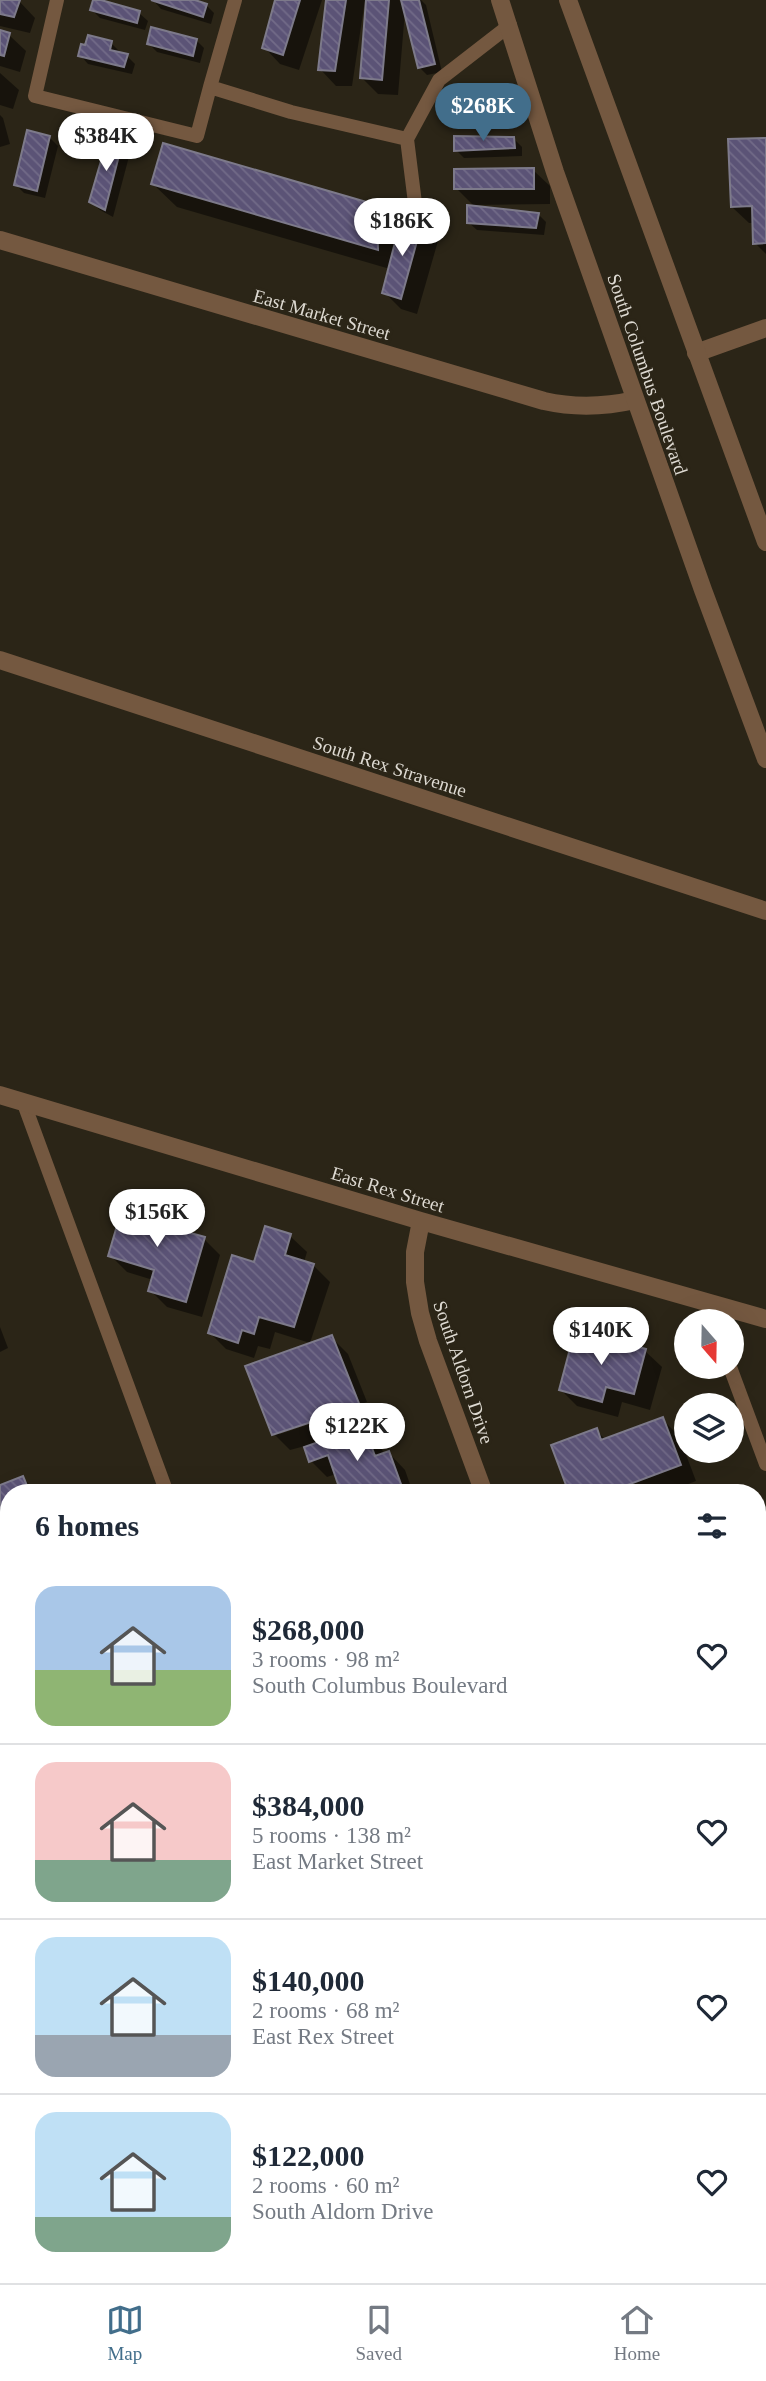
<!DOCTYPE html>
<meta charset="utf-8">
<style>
body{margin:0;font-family:"Times New Roman",serif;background:#f2f2f3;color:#1f2937;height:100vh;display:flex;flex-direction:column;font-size:26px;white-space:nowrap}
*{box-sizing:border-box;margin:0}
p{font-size:23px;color:#747a83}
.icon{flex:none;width:38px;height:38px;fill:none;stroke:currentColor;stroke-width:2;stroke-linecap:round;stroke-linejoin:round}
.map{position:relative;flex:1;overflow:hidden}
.panel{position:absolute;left:0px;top:1484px;width:766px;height:800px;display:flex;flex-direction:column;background:#fff;border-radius:28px 28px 0 0;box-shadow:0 7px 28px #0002}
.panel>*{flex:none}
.needle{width:46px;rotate:160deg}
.controls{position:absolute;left:674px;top:1309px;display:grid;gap:14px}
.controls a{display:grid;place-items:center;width:70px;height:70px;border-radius:50%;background:#fff;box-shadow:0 7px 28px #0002;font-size:35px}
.price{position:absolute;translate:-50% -60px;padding:0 16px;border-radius:24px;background:#fff;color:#222;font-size:23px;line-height:46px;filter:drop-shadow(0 2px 4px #0008)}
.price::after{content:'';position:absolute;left:50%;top:42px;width:21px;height:16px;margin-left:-10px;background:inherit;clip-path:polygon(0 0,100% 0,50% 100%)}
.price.on{background:#426e8b;color:#fff}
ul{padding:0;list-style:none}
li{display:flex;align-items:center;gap:21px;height:175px;padding:0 35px}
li+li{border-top:2px solid #e0e1e3}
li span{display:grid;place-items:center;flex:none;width:196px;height:140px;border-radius:21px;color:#555}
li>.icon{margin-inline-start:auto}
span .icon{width:84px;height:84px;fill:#fffc;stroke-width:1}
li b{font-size:30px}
h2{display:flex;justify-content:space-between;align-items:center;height:84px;padding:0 35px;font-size:30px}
.dock{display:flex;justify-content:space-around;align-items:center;height:98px;border-top:2px solid #e0e1e3;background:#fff;font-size:19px;color:#747a83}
.dock a{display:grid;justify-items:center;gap:4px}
.dock .on{color:#426e8b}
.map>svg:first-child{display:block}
.shadow{fill:#0007}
.building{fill:url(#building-back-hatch);stroke:#7d7a8a;stroke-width:2}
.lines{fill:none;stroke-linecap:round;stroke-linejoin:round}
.service{stroke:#745840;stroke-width:14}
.minor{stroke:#745840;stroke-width:18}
.tertiary{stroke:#745840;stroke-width:18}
.labels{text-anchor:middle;stroke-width:6;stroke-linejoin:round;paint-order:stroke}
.street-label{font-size:19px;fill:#ddd9d1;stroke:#2b2517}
</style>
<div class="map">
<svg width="766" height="2283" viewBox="0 0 766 2283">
<defs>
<pattern id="building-back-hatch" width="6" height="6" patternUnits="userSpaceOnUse" patternTransform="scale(1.75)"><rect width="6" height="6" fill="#5b5376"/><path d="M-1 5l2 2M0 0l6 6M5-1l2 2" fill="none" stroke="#726b88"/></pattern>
</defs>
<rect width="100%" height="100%" fill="#2b2517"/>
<path class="shadow" d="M0 0 19 1 35 18 30 33 0 26Z
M95 0 139 13 148 21 145 30 100 18 92 10Z
M153 0H189L206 5 214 13 211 24 161 9Z
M277 0H322L299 70 280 64 264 47Z
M328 0H365L352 86H336L320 69Z
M368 0H399L404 5 403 0H421L426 5 442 72 427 75 419 67 405 11 398 95 378 94 362 78Z
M0 32 9 35 26 51 20 72 0 66Z
M196 40 204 48 200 63 157 52 149 44Z
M111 43 119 51 118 54 127 56 135 64 132 74 88 64 80 55Z
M0 73 19 90 13 109 0 105Z
M0 115 3 118 10 144 0 147Z
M50 138 58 146 45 198 24 193 16 185Z
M109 139 123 141 131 149 113 217 100 210 91 202Z
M514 139 522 147V156L464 158 456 150Z
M766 139V254L755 243 754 223H749L732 207Z
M533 170 550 186V204L473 205 456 188Z
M153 184 376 206 400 230 402 221 422 225 438 241 417 314 401 309 384 292 390 269 177 207Z
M538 214 546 222 544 235 477 230 468 222Z
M152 1201 169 1217 166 1226 204 1239 220 1255 202 1317 167 1307 150 1290 153 1280 127 1272 110 1255Z
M290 1236 307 1252 304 1262 313 1265 330 1282 310 1343 275 1332 270 1349 258 1346 254 1358 226 1349 210 1333 255 1264Z
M0 1327 8 1348 0 1352Z
M331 1337 348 1354 367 1402 280 1431V1434L368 1405 375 1423 363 1427 380 1444 384 1455 389 1453 405 1470 413 1493H343L336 1474 327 1477 311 1461 305 1446 290 1450 274 1434Z
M645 1351 662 1367 650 1410 622 1402 618 1417 577 1406 561 1390Z
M662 1419 679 1436 696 1481 665 1493H571L596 1430 606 1440Z
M23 1478 38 1493H9V1644L0 1635V1487Z
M759 1692 766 1699V1755L761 1757 766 1771V1786L758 1789Z
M766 1807V1867L758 1870V1810Z
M766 1918V2000L758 1991V1921Z
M0 2125 9 2149V2160L0 2164Z
M0 2188 4 2192 9 2190V2269L0 2272Z
M283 2275H355L358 2283H262Z
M586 2275H696L699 2283H589Z"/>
<path class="building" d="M0 0H20L14 17 0 14Z
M93 0H101L140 11 137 23 90 10Z
M151 0H195L207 4 203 17Z
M275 0H300L283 55 262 48Z
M326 0H346L335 71 318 70Z
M366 0H389L382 80 360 78Z
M401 0H419L435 64 418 68Z
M151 27 197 39 193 56 147 44Z
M0 30 10 33 4 56 0 55Z
M88 35 112 41 110 50 128 54 124 67 78 56 81 44 85 45Z
M27 130 50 136 37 191 14 185Z
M454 136 514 137 515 148 454 151Z
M108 137 123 140 105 210 89 202Z
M766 138V243L753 244 752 206 731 207 728 139Z
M163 143 377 205 378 250 151 184Z
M534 168V189H454V169Z
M467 205 539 213 536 228 467 223Z
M401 219 422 223 401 299 382 293Z
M127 1192 153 1199 147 1221 205 1237 186 1302 148 1291 154 1270 108 1256Z
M265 1226 291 1234 285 1255 314 1264 294 1327 259 1317 254 1334 242 1330 238 1343 208 1333 232 1255 254 1262Z
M575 1330 646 1349 634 1394 606 1387 602 1402 559 1390Z
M332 1335 360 1406 272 1435 245 1366Z
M663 1417 681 1465 606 1493H569L551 1445 597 1428 601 1440Z
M364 1426 375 1456 389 1451 402 1487 385 1493H341L328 1455 309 1462 304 1447Z
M23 1476 30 1493H9V1527L0 1530V1485Z
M9 1548V1629L0 1632V1551Z
M9 1656V1730H7L0 1712V1659Z
M760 1690 766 1708V1733L758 1736V1691Z
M766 1805V1872L758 1852V1809Z
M766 1917V1983L758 1986V1919Z
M766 2004V2020L760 2007Z
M9 2188V2223L1 2226 8 2247 0 2250V2191Z
M278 2275H346L349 2283H257Z
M584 2275H686L689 2283H587Z"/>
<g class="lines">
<path class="service" d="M57 0 35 96 197 136 210 87 291 112 407 139 439 80 510 25
M210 87 235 0
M407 139 416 211
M23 1101 167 1493
M707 1302 713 1321
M730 1367 766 1464
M455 2275 458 2283"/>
<path class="minor" d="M0 240 544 401C575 408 604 407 635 400
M696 353 766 328
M0 660 766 911
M0 1095 421 1221 766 1319
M421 1221 415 1252V1282L420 1313 428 1341 484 1493
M0 1936 9 1960
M758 2232 766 2254
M125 2275 128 2283
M78 2283 100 2275"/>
<path class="tertiary" d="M500 0 555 172 703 590 766 759
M568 0 766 542"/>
</g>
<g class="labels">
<g class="street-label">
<text transform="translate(322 314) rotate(16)" y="7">East Market Street</text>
<text transform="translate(648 374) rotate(71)" y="7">South Columbus Boulevard</text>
<text transform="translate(390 766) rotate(18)" y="7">South Rex Stravenue</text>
<text transform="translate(388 1189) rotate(17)" y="7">East Rex Street</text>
<text transform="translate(464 1372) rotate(71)" y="7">South Aldorn Drive</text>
</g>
</g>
</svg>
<div class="controls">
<a><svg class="needle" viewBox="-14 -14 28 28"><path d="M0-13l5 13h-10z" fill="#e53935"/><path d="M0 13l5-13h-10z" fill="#747a83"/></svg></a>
<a><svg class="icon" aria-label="layers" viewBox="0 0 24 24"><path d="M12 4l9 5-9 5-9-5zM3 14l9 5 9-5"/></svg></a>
</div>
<b class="price on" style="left:483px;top:143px">$268K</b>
<b class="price" style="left:106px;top:173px">$384K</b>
<b class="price" style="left:402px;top:258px">$186K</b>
<b class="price" style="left:157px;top:1249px">$156K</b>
<b class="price" style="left:601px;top:1367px">$140K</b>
<b class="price" style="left:357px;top:1463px">$122K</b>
<section class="panel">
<h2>6 homes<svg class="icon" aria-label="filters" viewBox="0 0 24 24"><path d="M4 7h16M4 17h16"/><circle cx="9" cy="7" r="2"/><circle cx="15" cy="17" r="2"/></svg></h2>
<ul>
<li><span style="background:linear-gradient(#a9c7e8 60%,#8fb573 0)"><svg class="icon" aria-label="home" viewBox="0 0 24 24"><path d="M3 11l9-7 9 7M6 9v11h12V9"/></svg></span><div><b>$268,000</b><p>3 rooms · 98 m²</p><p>South Columbus Boulevard</p></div><svg class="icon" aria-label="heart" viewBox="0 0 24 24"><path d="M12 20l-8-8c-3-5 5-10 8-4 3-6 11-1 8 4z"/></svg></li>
<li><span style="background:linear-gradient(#f6c9c9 70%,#7fa58c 0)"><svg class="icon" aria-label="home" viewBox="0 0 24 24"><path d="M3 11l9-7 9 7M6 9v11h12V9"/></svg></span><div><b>$384,000</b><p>5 rooms · 138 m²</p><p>East Market Street</p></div><svg class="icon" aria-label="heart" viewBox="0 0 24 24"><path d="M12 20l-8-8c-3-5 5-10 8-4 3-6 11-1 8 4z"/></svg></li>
<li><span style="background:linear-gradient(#bfe0f5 70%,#9aa5b1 0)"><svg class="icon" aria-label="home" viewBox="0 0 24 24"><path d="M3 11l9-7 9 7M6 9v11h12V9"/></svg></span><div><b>$140,000</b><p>2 rooms · 68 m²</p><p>East Rex Street</p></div><svg class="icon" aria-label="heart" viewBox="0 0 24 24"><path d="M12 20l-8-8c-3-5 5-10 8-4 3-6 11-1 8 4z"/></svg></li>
<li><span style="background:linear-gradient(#bfe0f5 75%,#7fa58c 0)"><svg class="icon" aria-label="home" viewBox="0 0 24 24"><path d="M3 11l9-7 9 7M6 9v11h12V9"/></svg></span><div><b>$122,000</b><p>2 rooms · 60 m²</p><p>South Aldorn Drive</p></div><svg class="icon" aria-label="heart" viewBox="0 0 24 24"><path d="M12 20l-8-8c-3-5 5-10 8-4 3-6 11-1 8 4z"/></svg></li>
</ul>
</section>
</div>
<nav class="dock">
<a class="on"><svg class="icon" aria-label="map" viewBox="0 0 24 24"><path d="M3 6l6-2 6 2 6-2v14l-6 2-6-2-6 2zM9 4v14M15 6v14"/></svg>Map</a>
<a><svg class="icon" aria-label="saved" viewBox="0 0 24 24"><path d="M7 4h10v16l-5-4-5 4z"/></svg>Saved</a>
<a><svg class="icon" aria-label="home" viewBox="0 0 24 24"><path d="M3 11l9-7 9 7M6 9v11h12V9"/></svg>Home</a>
</nav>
